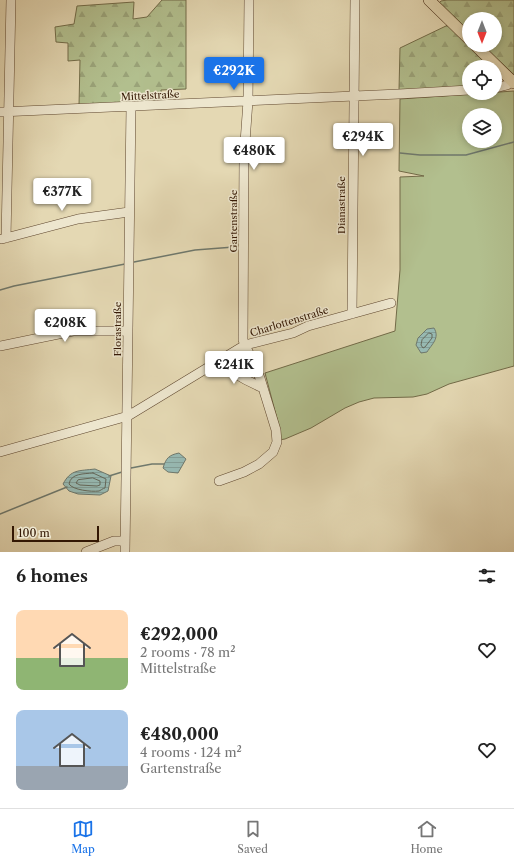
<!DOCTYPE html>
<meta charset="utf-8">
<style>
body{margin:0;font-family:"Libre Caslon Text",serif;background:#f6f6f6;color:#222;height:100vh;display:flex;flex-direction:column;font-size:15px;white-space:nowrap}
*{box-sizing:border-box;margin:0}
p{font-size:13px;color:#767676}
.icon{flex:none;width:22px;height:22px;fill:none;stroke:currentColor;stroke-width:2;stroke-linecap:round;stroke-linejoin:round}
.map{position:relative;height:552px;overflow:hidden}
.sheet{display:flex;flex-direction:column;background:#fff;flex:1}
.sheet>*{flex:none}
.needle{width:26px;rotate:180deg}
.fabs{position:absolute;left:462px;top:12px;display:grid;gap:8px}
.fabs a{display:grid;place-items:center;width:40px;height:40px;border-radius:50%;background:#fff;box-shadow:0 2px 6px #0003;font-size:20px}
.scale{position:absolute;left:12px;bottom:10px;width:87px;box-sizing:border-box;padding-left:4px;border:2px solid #331703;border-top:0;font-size:11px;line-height:14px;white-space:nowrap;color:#331703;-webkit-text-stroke:3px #ede6ce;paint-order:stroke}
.price{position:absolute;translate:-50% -34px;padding:0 9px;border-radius:4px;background:#fff;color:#222;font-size:13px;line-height:26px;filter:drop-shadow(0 1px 2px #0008)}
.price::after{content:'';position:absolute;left:50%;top:24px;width:12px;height:9px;margin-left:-6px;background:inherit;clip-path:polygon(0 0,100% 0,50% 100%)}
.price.selected{background:#1a73e8;color:#fff}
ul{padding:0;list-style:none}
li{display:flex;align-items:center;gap:12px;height:100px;padding:0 16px}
li span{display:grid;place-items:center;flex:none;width:112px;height:80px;border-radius:8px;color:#555}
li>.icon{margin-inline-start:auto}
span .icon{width:48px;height:48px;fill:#fffc;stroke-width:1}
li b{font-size:17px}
h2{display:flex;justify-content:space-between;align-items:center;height:48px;padding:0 16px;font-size:17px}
.menu{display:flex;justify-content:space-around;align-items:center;height:56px;border-top:1px solid #e0e0e0;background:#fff;font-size:11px;color:#767676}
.menu a{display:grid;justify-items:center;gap:2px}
.menu .selected{color:#1a73e8}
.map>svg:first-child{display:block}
.grass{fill:#b2bf8e;stroke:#726b48;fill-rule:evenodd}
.forest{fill:url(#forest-firs);stroke:#726b48}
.water{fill:url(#water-rules);stroke:#6f786c}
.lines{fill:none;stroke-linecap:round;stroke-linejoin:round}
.shore{stroke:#65685a;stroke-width:1}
.stream{stroke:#6f786c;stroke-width:1.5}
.minor-casing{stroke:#5f472f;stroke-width:10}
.major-casing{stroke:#331703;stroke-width:12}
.minor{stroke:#ede6ce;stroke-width:9}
.major{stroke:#e4d8b3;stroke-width:11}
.labels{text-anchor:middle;stroke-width:3;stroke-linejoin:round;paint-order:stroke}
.street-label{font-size:10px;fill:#331703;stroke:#ede6ce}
</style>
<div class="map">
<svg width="514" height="552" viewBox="0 0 514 552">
<defs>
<pattern id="forest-firs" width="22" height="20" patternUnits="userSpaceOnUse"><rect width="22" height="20" fill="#b2bf8e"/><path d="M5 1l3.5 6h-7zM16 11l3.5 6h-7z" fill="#9aa379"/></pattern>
<pattern id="water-rules" width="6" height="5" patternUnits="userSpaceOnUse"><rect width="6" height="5" fill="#97b9b2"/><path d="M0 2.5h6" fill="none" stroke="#839e97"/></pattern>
</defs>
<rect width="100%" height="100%" fill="#e4d8b3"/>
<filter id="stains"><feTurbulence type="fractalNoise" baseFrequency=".005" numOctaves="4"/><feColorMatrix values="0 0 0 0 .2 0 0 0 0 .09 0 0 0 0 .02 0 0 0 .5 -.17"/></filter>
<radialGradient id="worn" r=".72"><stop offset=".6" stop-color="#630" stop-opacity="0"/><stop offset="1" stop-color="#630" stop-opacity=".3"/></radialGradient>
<path class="grass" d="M514 91V366L449 384 427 394 413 397 374 398 359 402 345 408 311 428 285 439 279 440 280 430 265 373 395 331 400 270V177L424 176 399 171 400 99ZM469 115H495V141H469Z"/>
<path class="forest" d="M162 0H186V89L161 90V101L79 106 80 60 68 61V43L56 42 55 27 74 24 77 6 134 2 133 19 147 17Z
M447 0H514V81L478 45H495V19H469V36L438 4 441 1Z
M448 25 490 67H469V87L399 90 400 48Z"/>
<path class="water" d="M434 328C440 338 432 344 427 352L421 353 416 345 418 338 427 329Z
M179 453 186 459 178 473 168 472 163 468C166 458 169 455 179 453Z
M95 469 111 476 108 491 100 495 78 494 69 491 63 484C71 469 79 471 95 469Z"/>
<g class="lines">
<path class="shore" d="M429 333 432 334V338L425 347 423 348 421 345 422 340Z
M93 473 106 479 105 488C103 488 100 491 99 491 91 492 73 490 69 484 71 473 84 474 93 473Z
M93 478 100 481V485L97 486 80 485 76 483 78 480Z"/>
<path class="stream" d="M400 153 420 155H466L514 142
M134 262 195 250 234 247
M0 290 14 286 125 264
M131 468 152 464H164
M109 476 122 472
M0 514 67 487"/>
<defs>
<path id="minor" d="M495 88 507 85 512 81
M0 112 399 94 469 90
M6 238 11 0
M2 239 78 219 129 212
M352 314 355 0
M0 346 73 331H128
M219 361C231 373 247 381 263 388
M0 452 128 416 245 345 293 333 308 326 391 303
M219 481 244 472 259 464 273 452 277 442 276 430 260 378 243 340 244 156 248 101 249 0
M86 552 114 541H125
M125 552 131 107"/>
<path id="major" d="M429 0 469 39
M475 45 514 83"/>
</defs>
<use href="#minor" class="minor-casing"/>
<use href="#major" class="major-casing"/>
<use href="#minor" class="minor"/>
<use href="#major" class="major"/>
</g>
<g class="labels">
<g class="street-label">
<text transform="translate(150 95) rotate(-3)" y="4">Mittelstraße</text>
<text transform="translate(341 205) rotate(-90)" y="4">Dianastraße</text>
<text transform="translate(233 221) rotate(-90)" y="4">Gartenstraße</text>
<text transform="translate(289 321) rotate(-17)" y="4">Charlottenstraße</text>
<text transform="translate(117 329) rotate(-90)" y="4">Florastraße</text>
</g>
</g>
<rect width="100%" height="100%" filter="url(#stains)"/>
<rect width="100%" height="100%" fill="url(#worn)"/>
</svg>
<div class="fabs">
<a><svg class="needle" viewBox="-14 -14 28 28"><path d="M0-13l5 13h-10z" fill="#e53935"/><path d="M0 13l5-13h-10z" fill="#767676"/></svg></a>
<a><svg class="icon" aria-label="locate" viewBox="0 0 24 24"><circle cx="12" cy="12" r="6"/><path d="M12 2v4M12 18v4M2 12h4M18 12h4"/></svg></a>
<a><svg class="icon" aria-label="layers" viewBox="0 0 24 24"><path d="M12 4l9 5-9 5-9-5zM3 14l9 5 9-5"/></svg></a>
</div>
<div class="scale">100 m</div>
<b class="price selected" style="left:234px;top:91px">€292K</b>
<b class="price" style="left:363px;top:157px">€294K</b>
<b class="price" style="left:254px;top:171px">€480K</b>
<b class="price" style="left:62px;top:212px">€377K</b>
<b class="price" style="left:65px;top:343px">€208K</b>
<b class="price" style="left:234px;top:385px">€241K</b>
</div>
<section class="sheet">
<h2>6 homes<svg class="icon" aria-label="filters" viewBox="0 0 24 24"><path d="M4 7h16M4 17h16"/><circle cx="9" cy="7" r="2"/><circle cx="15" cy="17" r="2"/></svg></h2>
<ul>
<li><span style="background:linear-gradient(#ffd9b3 60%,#8fb573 0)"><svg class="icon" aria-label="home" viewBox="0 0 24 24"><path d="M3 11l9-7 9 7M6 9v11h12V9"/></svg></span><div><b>€292,000</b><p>2 rooms · 78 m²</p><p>Mittelstraße</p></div><svg class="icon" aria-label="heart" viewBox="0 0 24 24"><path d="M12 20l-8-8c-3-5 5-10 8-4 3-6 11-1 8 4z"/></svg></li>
<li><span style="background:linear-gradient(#a9c7e8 70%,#9aa5b1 0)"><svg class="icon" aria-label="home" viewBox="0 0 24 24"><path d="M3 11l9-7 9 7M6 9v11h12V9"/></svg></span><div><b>€480,000</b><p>4 rooms · 124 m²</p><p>Gartenstraße</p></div><svg class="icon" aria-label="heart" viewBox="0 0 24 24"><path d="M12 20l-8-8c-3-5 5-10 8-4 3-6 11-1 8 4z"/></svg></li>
</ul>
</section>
<nav class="menu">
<a class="selected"><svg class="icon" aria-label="map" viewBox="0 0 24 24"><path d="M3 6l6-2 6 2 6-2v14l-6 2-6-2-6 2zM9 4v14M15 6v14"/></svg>Map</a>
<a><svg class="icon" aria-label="saved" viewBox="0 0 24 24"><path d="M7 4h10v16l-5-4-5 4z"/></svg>Saved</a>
<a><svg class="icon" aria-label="home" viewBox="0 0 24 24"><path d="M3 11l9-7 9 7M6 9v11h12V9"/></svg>Home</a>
</nav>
